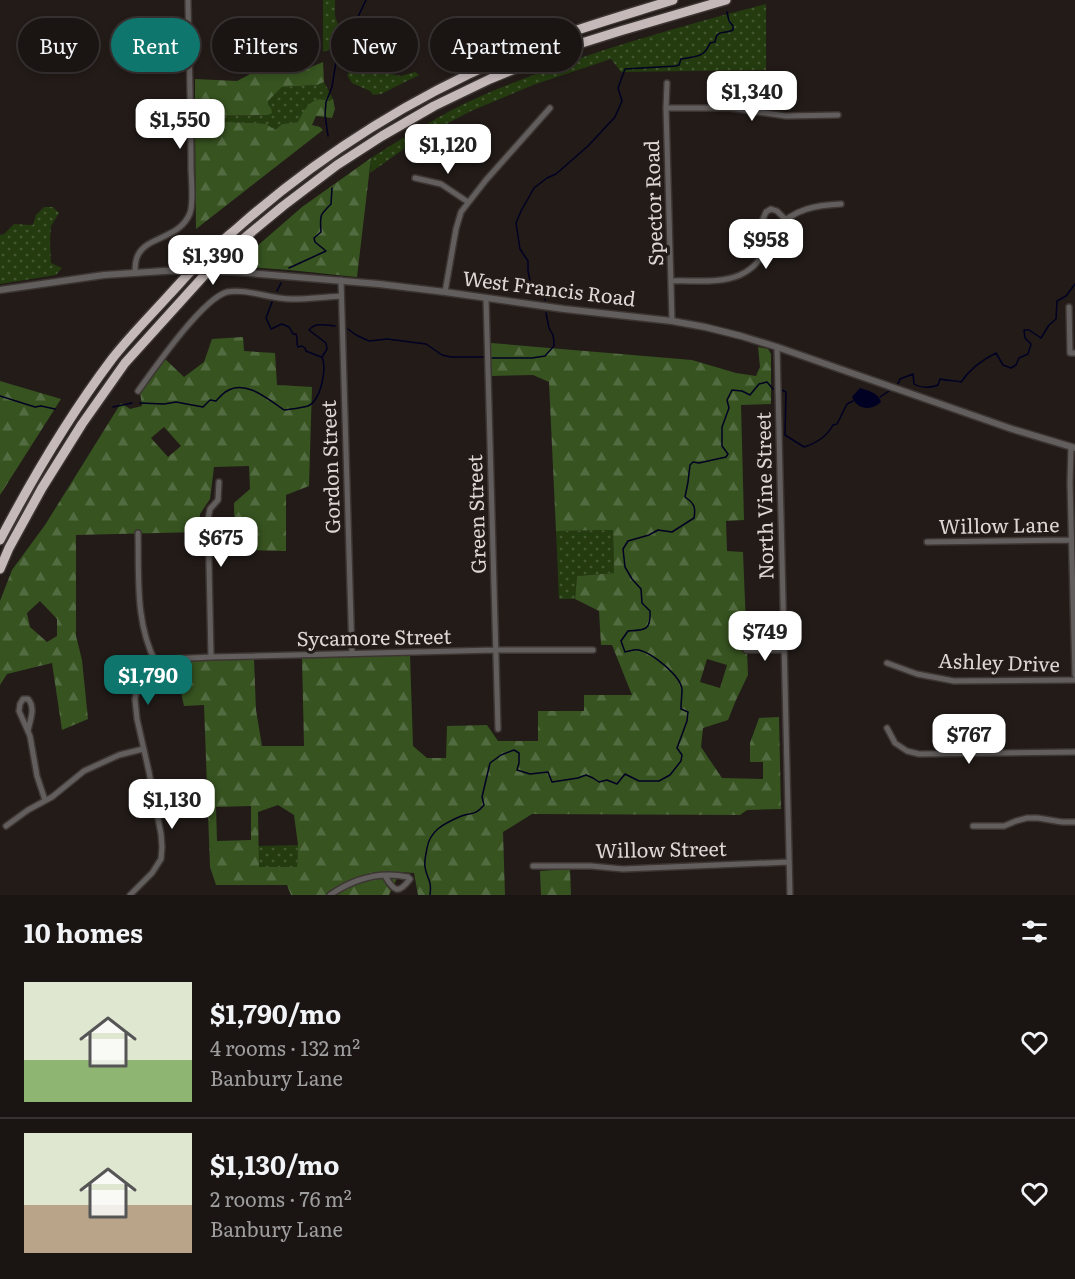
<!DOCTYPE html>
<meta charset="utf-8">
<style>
body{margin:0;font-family:Literata,serif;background:#231d1b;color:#f1f3f6;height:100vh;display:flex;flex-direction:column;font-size:22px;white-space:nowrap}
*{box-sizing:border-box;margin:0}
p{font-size:20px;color:#9f9e9f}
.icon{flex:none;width:33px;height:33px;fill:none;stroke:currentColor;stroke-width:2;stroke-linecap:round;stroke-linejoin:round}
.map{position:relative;height:895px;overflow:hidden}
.sheet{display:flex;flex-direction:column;background:#1a1412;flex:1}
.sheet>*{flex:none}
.top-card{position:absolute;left:18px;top:18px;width:600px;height:54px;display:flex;gap:12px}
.price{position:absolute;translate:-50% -51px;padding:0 14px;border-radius:12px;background:#fff;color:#222;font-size:20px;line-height:39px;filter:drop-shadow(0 2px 3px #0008)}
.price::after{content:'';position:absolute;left:50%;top:36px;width:18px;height:14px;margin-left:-9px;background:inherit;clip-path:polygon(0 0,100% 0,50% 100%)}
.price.active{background:#0f766e;color:#fff}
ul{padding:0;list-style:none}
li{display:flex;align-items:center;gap:18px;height:150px;padding:0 24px}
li+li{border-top:2px solid #383332}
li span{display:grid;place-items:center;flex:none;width:168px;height:120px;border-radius:0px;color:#555}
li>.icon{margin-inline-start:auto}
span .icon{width:72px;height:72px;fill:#fffc;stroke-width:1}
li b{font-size:26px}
h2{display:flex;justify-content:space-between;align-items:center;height:72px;padding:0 24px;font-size:26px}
.tag{padding:0 21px;border-radius:27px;background:#1a1412;box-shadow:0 3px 9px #0003,0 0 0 2px #383332;font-size:21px;line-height:54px}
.tag.active{background:#0f766e;color:#fff}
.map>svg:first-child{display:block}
.grass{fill:url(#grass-dots)}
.forest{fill:url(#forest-firs);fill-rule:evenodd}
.water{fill:#000123}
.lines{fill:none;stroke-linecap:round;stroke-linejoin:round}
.stream{stroke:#000123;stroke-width:1.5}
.minor-casing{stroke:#3c3532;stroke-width:8}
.tertiary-casing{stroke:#3c3532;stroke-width:9}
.motorway-casing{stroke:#3c3532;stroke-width:12}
.minor{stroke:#625e5d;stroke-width:5}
.tertiary{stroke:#625e5d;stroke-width:6}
.motorway{stroke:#c5bab9;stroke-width:9}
.tertiary-bridge-casing{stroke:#3c3532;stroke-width:9;stroke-linecap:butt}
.tertiary-bridge{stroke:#625e5d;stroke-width:6}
.labels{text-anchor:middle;stroke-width:6;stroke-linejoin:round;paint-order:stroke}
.street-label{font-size:20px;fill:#dcd7d5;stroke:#221b18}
</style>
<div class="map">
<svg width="1075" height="895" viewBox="0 0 1075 895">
<defs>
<pattern id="grass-dots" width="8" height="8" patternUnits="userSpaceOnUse" patternTransform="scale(1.5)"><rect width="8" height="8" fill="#243b0f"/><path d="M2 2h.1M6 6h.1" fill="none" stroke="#435731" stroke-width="1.8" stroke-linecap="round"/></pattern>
<pattern id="forest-firs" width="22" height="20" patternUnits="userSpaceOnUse" patternTransform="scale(1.5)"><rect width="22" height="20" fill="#375320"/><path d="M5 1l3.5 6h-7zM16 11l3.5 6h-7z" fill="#536b40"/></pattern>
</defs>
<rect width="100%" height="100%" fill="#221b18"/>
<path class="grass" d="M323 0H335V16L340 30 339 40 333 48 323 52Z
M766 4V70L621 72 611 59 533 85 471 111 418 139 370 173 371 158C406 136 441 114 479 97 571 57 669 29 766 4Z
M366 69 401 76 415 72 419 75 381 94 373 95 370 91 352 83 347 75 350 71Z
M324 82 333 99 329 101 320 99 298 122 282 124 275 130 255 123 227 122 201 124 200 116 268 115V101L282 87 317 85Z
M44 207H53L59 213 51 226 50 241 51 263 62 268 56 275 0 284V235L4 234 14 224 33 225 36 215Z
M613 530 614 573 577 576 575 599H559L556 531Z
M298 845 297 867 259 868 258 846Z"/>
<path class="forest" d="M323 62 324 82 317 85 282 87 268 101V105L271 108 272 113 268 115 200 116 195 114V79L237 81 260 69 304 70Z
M320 99 329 101 333 99 335 109 332 118 316 116 312 125 320 127 323 130 196 229 195 130 201 124 227 122 255 123 266 124 275 130 282 124 298 122C303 112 308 101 320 99Z
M371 158 357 277 289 270 234 266 302 207Z
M243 337 244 351 275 353 277 385 312 387 309 486 286 495V551L235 550 234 503 250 489 249 466 214 467 210 499 200 514V532L76 535V636L82 660 88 719 62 730 52 663 7 674 0 685V601L12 570 45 525 121 403 130 409 142 406 140 392 164 358 184 377 204 362 212 339ZM164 427 181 446 168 457 151 438ZM40 601 57 619V636L47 642 30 627 27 613Z
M491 343 692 360 736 373 756 376 760 367 758 347 768 349 771 354V404L741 405 744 520 726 521 727 551 743 552 748 675 736 700 728 720 703 728 701 747 722 778 763 779V762H750V743L759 718 779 717 781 809 747 810 740 815 532 814 503 832 505 895H418L414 873 400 872 389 895H291L287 885H216L210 867 204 705 184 706 174 661 254 659 256 710 262 746H304L302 658 410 655 413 746 427 758H446L447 726 487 725 498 741H538V711H584V695H632L612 645H601L599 611 575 599 577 576 614 573 613 530 556 531 549 382 533 375 491 376ZM707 659 727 665 720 688 700 682ZM278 805 294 815 298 845 297 867H259L258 812ZM251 806V840L217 841 216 807Z
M0 381 61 399 0 495Z
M570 869 571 895H541L540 871Z"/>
<path class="water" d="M860 388C868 391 878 392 881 402 872 411 857 410 852 397Z"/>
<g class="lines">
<path class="stream" d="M328 136 325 115 326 102 332 87 338 49 339 44 357 19 366 0
M289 268 326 251 315 242 314 238 321 232C320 215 319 216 331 204L332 188
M277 291 281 283
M545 300V294L531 286 528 271V261L520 249 516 223 521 211 534 188 547 178 556 174 588 146 615 117 622 101 618 88 625 69 676 66 679 65 681 59C696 56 704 58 710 43L715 42C717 28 724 35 733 30V26L729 21 727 12
M272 302 266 318 271 329 282 324 289 327 293 334H296C298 339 296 343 298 347L302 346 305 348 306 351 321 357
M348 329 356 335 369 341 387 339 426 344 442 355 451 357H484
M492 358H532L545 356 554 346V342L553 335 549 328 546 313
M897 386 900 379 913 374 914 384C920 388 932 388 938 385L940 379C948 381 954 380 961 382 970 369 982 360 996 353L1003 365 1011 368 1016 365 1019 358 1028 354 1031 344 1025 338 1024 330H1029L1041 338 1049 325 1056 319 1057 301 1066 296 1075 284
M782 390 786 392 785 435 804 447C817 443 827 436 833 425L837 424 847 404 853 401
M0 396 35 407 41 406 55 409
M880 397 889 391
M140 403 164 404 176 402 203 407 210 400 216 401C219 398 223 393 227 391 246 379 269 400 284 410 291 409 302 408 308 406 321 400 327 369 322 357L327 349 326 343 309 330C315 322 326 325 335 326
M113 407 132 403
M430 895C432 879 427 880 425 867 424 862 426 854 427 848 430 831 443 824 459 817 471 812 475 816 484 805L482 797 490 763 501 755 514 750 519 753V763L517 770 530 774 548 772 552 782 578 778 586 775 593 778 599 782 607 780 617 784 625 774 639 781H659L670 775 681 761 682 755 677 748 687 721 688 712 681 709C681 702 682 695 682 689 680 675 652 653 639 650 635 649 630 651 625 652L621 641 628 631C645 630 651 631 650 611L642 603 641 589 632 579 625 567 623 549 628 541 649 535 658 530 672 532 694 518C696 507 694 503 685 497L688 482 690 465 693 462 699 463 726 457 728 454 722 446V427L729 408 727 400 732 390 742 391 750 395 759 384 767 382 773 389"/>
<defs>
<path id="minor" d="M667 83 666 108 672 321
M666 108H730L786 116 838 115
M415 178 441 184 468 202
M777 229 768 224 763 219 766 212 771 209 777 211 786 220
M135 273C135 267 135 260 138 255 147 236 180 239 190 213 194 201 191 179 191 167 191 111 189 56 188 0
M341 280 352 654
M671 281C694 280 719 284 740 275 764 264 764 246 778 228 793 209 817 205 841 204
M445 292 456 229 461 212 486 180 550 108
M486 299 498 729
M1069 307 1070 353H1075
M777 347 790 895
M138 391C154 369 202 299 227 292 246 288 270 299 291 299 307 299 325 297 341 296
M1071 448 1070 483 1075 675
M138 533C139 577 135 623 156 663
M927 542 1071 540
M746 650H784
M211 657 208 519 210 509 218 500 219 482
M887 663 917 674 954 681 1075 680
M887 728 895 743 907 751 919 754 1075 752
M28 731C30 720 36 708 28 699H23L20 704 19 711 30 736 37 776 45 800
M6 826 28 810 52 797 84 771 119 755 143 749
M973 826H1004L1016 821 1027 818H1038L1062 822H1075
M533 866H591L623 869 789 862
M130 895 152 873 161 859 162 847 161 834 149 772 137 719 135 699 138 685 142 677 156 663 171 659 211 657 496 650H593
M330 895C353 879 380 871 408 877L410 879C398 895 394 891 385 876"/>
<path id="tertiary" d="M237 272 379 284 445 292 564 309 672 321 705 327 741 336 777 347 1012 429 1075 448
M0 290 104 275 164 271"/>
<path id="motorway" d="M0 540C33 477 69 416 112 359 129 337 150 316 169 295 182 281 195 266 209 253 220 242 232 233 243 223 321 155 408 100 502 59 557 34 616 18 673 0
M0 569 9 548 42 488 82 424 125 363 219 259 283 206 337 165 382 136 434 106 490 79 569 47 620 31 726 0"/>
</defs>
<use href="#minor" class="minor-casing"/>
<use href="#tertiary" class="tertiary-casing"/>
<use href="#motorway" class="motorway-casing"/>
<use href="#minor" class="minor"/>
<use href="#tertiary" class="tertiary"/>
<use href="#motorway" class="motorway"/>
<defs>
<path id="tertiary-bridge" d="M164 271 199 270 237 272"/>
</defs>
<use href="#tertiary-bridge" class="tertiary-bridge-casing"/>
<use href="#tertiary-bridge" class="tertiary-bridge"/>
</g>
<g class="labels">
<g class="street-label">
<text transform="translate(654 203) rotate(-92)" y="7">Spector Road</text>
<text transform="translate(549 289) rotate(7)" y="7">West Francis Road</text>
<text transform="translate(331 467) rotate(-92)" y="7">Gordon Street</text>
<text transform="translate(765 496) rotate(-91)" y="7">North Vine Street</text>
<text transform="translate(477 514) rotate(-92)" y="7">Green Street</text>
<text transform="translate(999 526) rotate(-1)" y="7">Willow Lane</text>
<text transform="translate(374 638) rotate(-1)" y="7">Sycamore Street</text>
<text transform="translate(999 663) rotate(2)" y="7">Ashley Drive</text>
<text transform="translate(661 850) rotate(-1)" y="7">Willow Street</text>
</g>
</g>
</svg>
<b class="price" style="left:752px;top:122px">$1,340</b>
<b class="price" style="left:180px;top:150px">$1,550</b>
<b class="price" style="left:448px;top:175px">$1,120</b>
<b class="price" style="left:766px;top:270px">$958</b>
<b class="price" style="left:213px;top:286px">$1,390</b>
<b class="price" style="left:221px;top:568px">$675</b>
<b class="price" style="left:765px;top:662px">$749</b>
<b class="price active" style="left:148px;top:706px">$1,790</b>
<b class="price" style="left:969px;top:765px">$767</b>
<b class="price" style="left:172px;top:830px">$1,130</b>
<div class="top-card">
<a class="tag">Buy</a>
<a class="tag active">Rent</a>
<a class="tag">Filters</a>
<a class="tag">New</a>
<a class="tag">Apartment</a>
</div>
</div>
<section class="sheet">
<h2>10 homes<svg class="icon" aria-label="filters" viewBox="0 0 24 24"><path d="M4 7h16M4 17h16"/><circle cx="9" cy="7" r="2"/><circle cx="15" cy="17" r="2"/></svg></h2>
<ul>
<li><span style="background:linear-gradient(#dfe7d0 65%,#8fb573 0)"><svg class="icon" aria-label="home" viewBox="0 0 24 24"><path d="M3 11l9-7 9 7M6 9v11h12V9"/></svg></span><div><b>$1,790/mo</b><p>4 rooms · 132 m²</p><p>Banbury Lane</p></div><svg class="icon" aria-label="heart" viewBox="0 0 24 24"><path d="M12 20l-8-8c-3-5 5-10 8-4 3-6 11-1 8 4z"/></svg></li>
<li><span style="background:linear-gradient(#dfe7d0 60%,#b9a48a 0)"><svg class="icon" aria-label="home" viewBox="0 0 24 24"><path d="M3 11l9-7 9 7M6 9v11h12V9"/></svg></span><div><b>$1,130/mo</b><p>2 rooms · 76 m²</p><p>Banbury Lane</p></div><svg class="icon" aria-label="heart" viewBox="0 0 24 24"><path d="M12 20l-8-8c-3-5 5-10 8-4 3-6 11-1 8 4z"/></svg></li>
</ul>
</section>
